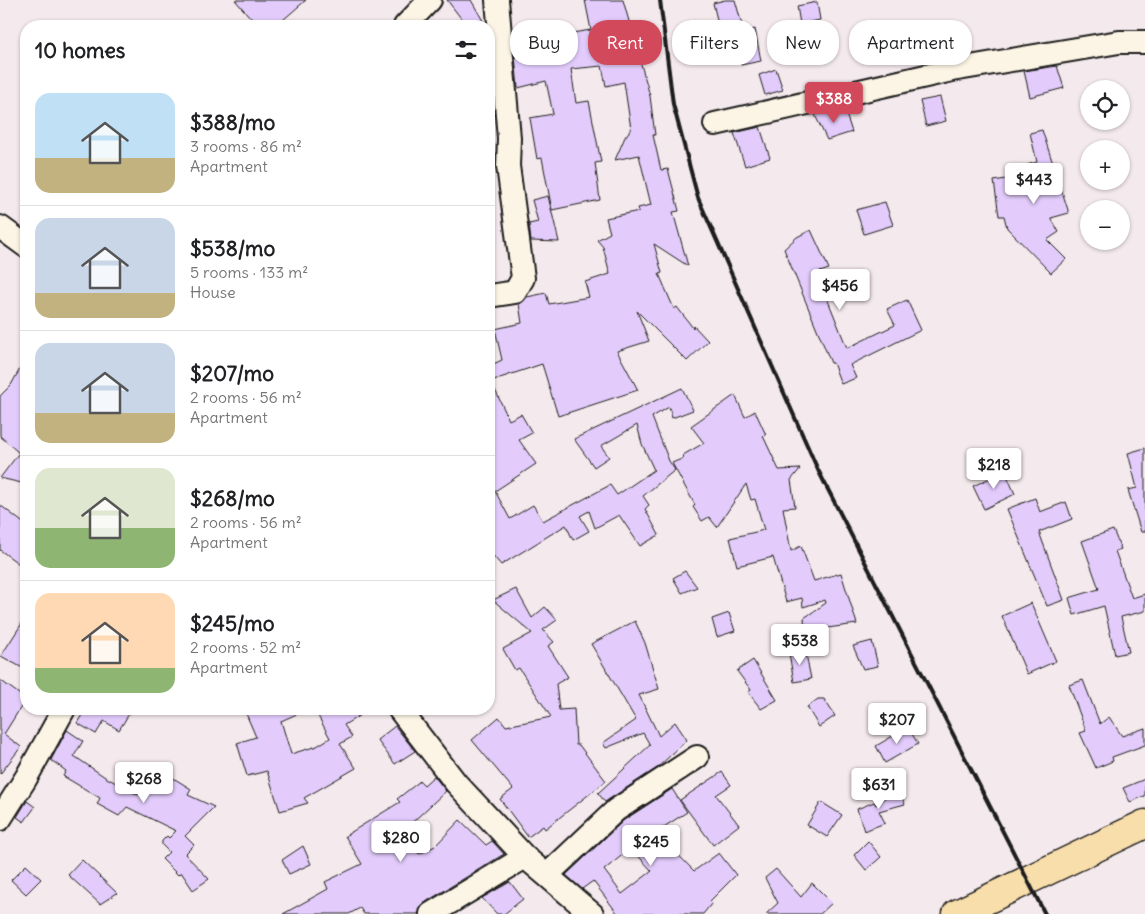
<!DOCTYPE html>
<meta charset="utf-8">
<style>
body{margin:0;font-family:Delius,sans-serif;background:#f2f2f2;color:#202124;height:100vh;display:flex;flex-direction:column;font-size:19px;white-space:nowrap}
*{box-sizing:border-box;margin:0}
p{font-size:16px;color:#757577}
.icon{flex:none;width:28px;height:28px;fill:none;stroke:currentColor;stroke-width:2;stroke-linecap:round;stroke-linejoin:round}
.map{position:relative;flex:1;overflow:hidden}
.drawer{position:absolute;left:20px;top:20px;width:475px;height:695px;display:flex;flex-direction:column;background:#fff;border-radius:20px;box-shadow:0 1px 4px #0004}
.drawer>*{flex:none}
.guide{position:absolute;left:510px;top:20px;width:475px;height:45px;display:flex;gap:10px}
.buttons{position:absolute;left:1080px;top:80px;display:grid;gap:10px}
.buttons a{display:grid;place-items:center;width:50px;height:50px;border-radius:50%;background:#fff;box-shadow:0 1px 4px #0004;font-size:25px}
.price{position:absolute;translate:-50% -42px;padding:0 11px;border-radius:5px;background:#fff;color:#222;font-size:16px;line-height:32px;filter:drop-shadow(0 1px 2px #0008)}
.price::after{content:'';position:absolute;left:50%;top:30px;width:15px;height:11px;margin-left:-8px;background:inherit;clip-path:polygon(0 0,100% 0,50% 100%)}
.price.on{background:#d1495b;color:#fff}
ul{padding:0;list-style:none}
li{display:flex;align-items:center;gap:15px;height:125px;padding:0 15px}
li+li{border-top:1px solid #e0e0e0}
li span{display:grid;place-items:center;flex:none;width:140px;height:100px;border-radius:15px;color:#555}
li>.icon{margin-inline-start:auto}
span .icon{width:60px;height:60px;fill:#fffc;stroke-width:1}
li b{font-size:21px}
h2{display:flex;justify-content:space-between;align-items:center;height:60px;padding:0 15px;font-size:21px}
.tag{padding:0 18px;border-radius:20px;background:#fff;box-shadow:0 1px 4px #0004;font-size:18px;line-height:45px}
.tag.on{background:#d1495b;color:#fff}
.map>svg:first-child{display:block}
.building{fill:#e3ccfc;stroke:#1c1c1c;fill-rule:evenodd}
.lines{fill:none;stroke-linecap:round;stroke-linejoin:round}
.minor-casing{stroke:#1c1c1c;stroke-width:26}
.trunk-casing{stroke:#1c1c1c;stroke-width:31}
.minor{stroke:#fcf5e5;stroke-width:22}
.trunk{stroke:#f8deab;stroke-width:28}
.rail{stroke:#1c1c1c;stroke-width:4}
</style>
<div class="map">
<svg width="1145" height="914" viewBox="0 0 1145 914">
<rect width="100%" height="100%" fill="#f4e9ec"/>
<filter id="ink" filterUnits="userSpaceOnUse"><feTurbulence type="fractalNoise" baseFrequency=".02" numOctaves="2"/><feDisplacementMap in="SourceGraphic" scale="10" xChannelSelector="R" yChannelSelector="G"/><feConvolveMatrix kernelMatrix="1 2 1 2 8 2 1 2 1" color-interpolation-filters="sRGB"/></filter>
<g filter="url(#ink)">
<path class="building" d="M235 0H306L276 26H258Z
M447 0H471L486 26H467Z
M585 0H623L650 96 655 135H653L661 170 668 169 679 211 673 212 688 266 654 244 662 273 659 274 674 309 677 307 693 328 694 326 708 341 687 361 637 311 649 341 617 351 638 390 558 416 542 364 491 381 509 420 521 414 532 433 519 440 536 464 495 491 510 519 533 505 543 521 610 485 617 495 654 470 642 444 637 425 601 446 609 457 594 467 574 439 682 388 693 410 672 418 669 407 652 417 669 461 675 470 643 496 649 505 645 509 659 535 640 546 619 515 595 528 589 511 580 516 589 531 573 540 566 525 501 565 489 551V366L502 360 495 329 522 323 519 304 527 297 546 293 549 304 589 297 585 282 610 274 603 247 597 240 610 233 606 218 639 211 638 208 651 205 639 155 615 160 625 137 631 129 624 82 606 86 602 66 571 69 576 103 589 101 601 162 595 163 600 200 552 210 542 158 537 159 530 118 553 114 546 81 518 88 513 34 546 29 547 37 591 30Z
M725 0H735L744 32 755 29 761 61 741 65 738 50 725 53 713 3Z
M817 2 820 20 800 24 797 6Z
M876 34 882 49 864 57 858 42Z
M1057 66 1064 88 1030 97 1024 71Z
M776 69 783 90 765 95 759 75Z
M940 97 946 121 926 126 920 101Z
M844 108 852 132 827 140 815 115Z
M760 127 770 158 745 166 734 133Z
M1042 130 1069 213 1051 218 1059 232 1047 240 1066 259 1051 273 1007 228 1004 216H999L994 181 1030 175 1027 165 1037 162 1030 133Z
M548 196 559 242 531 241 529 224 538 222 532 200Z
M885 202 893 225 864 234 856 210Z
M811 230 829 269 817 273 847 348 895 325 887 309 907 300 921 330 850 365 856 378 841 384 833 363H831L784 249 797 237Z
M26 358V484L0 478 19 453 0 436V396L11 385Z
M735 395 745 417 755 411 766 435 763 436 779 470 800 469 791 480 795 507 783 508 791 551 801 546 814 581 841 573 857 624 805 631 804 618 826 603 825 600 803 607 802 598 786 602 773 557 737 566 730 538 764 530 755 499 751 500 746 484 717 527 709 517 702 521 693 507 695 505 672 463 684 458 683 455 704 443 691 426Z
M1145 448V532H1141L1128 490 1137 488 1128 453Z
M1005 471 1015 494 984 509 973 486Z
M1035 498 1040 512 1066 502 1072 519 1039 532 1064 600 1047 606 1007 509Z
M0 505 26 525V569L0 550Z
M1113 530 1121 549 1115 551 1132 598 1145 594V611L1121 617 1129 652 1115 655 1104 606 1074 615 1069 598 1099 589 1082 541Z
M685 571 697 587 682 593 673 578Z
M516 589 532 618 545 607 557 620 543 630 554 642 548 646 568 677 556 684 559 710 574 709 576 745H579L606 781 545 829 543 826 528 837 500 799 513 789 472 740 499 717 506 726 551 717 519 668 515 670 503 649 532 633 493 600Z
M1031 603 1056 661 1027 674 1002 616Z
M729 613 735 631 717 637 712 619Z
M26 617V670L1 656Z
M635 621 645 643 659 689 639 695 659 736 675 722 687 740 657 768 605 802 598 793 650 745 643 733 606 748 603 743 636 720 591 644Z
M872 641 878 666 863 669 853 646Z
M805 649 811 679 794 682 789 653Z
M753 660 777 700 761 709 748 692 751 690 737 671Z
M0 680 26 699 4 734 21 747 0 774Z
M1083 680 1100 724 1109 717 1122 736 1145 728V745L1112 757 1113 761 1096 768 1080 733 1086 731 1069 685Z
M818 699H824L835 716 819 727 807 707Z
M84 709H132L119 730 104 721 96 734 77 723 85 710Z
M244 709H308L281 721 291 754 317 746 330 738 318 716 332 709H370L344 725 352 737 340 744 356 768 304 798 308 803 280 811 267 771 247 776 237 743 256 737Z
M395 726 415 751 395 764 377 740Z
M908 727 918 744 885 763 876 746Z
M67 730 83 741 74 756 105 777 138 795 154 766 191 789 188 795 214 807 185 836 194 845 185 854 209 879 193 890 181 872 178 875 162 859 169 852 162 845V841L167 836 169 838 176 831 127 807 119 816 97 804 100 798 63 776 66 771 51 760Z
M722 772 731 785 716 795 739 825 713 845 680 800Z
M434 776 446 791 405 829 419 854 435 846 460 820 486 845 492 841 504 854 424 903 418 914H364L360 908 349 914H283L328 889 325 882 362 864 345 836 400 802 397 799 420 781 424 785Z
M1145 779V796L1130 802 1123 788Z
M897 787 905 804 879 811 885 823 864 831 857 809 874 802 876 805Z
M672 789 687 812 656 832 694 871 719 853 736 875 710 901 712 903 703 914H618L593 881 582 889 566 875 624 820ZM631 848 652 871 622 894 604 870Z
M27 801 35 807 24 822 17 817Z
M821 802 842 815 827 837 807 825Z
M868 841 881 857 866 870 854 855Z
M303 846 311 864 289 874 282 860Z
M82 860 117 893 100 904 68 875Z
M26 865 41 879 26 894 11 880Z
M776 869 801 897 812 883 832 903 820 914H766L778 903 765 878Z
M510 882 523 899 504 914H497L482 898Z"/>
<g class="lines">
<defs>
<path id="minor" d="M405 26 430 0
M715 124 952 70 1119 42H1145
M0 227 26 246
M489 296 515 292 523 278 508 166 509 138 497 0
M399 709 456 783 525 857 592 914
M0 819 26 778 64 709
M547 875 616 810 697 757
M431 914 525 857"/>
<path id="trunk" d="M957 914 1145 824"/>
</defs>
<use href="#minor" class="minor-casing"/>
<use href="#trunk" class="trunk-casing"/>
<use href="#minor" class="minor"/>
<use href="#trunk" class="trunk"/>
<path class="rail" d="M660 0 673 104 698 198 818 470 1045 914"/>
</g>
</g>
</svg>
<div class="buttons">
<a><svg class="icon" aria-label="locate" viewBox="0 0 24 24"><circle cx="12" cy="12" r="6"/><path d="M12 2v4M12 18v4M2 12h4M18 12h4"/></svg></a>
<a>+</a>
<a>−</a>
</div>
<b class="price on" style="left:834px;top:124px">$388</b>
<b class="price" style="left:1034px;top:205px">$443</b>
<b class="price" style="left:840px;top:311px">$456</b>
<b class="price" style="left:994px;top:490px">$218</b>
<b class="price" style="left:800px;top:666px">$538</b>
<b class="price" style="left:897px;top:745px">$207</b>
<b class="price" style="left:144px;top:804px">$268</b>
<b class="price" style="left:879px;top:810px">$631</b>
<b class="price" style="left:401px;top:863px">$280</b>
<b class="price" style="left:651px;top:867px">$245</b>
<div class="guide">
<a class="tag">Buy</a>
<a class="tag on">Rent</a>
<a class="tag">Filters</a>
<a class="tag">New</a>
<a class="tag">Apartment</a>
</div>
<section class="drawer">
<h2>10 homes<svg class="icon" aria-label="filters" viewBox="0 0 24 24"><path d="M4 7h16M4 17h16"/><circle cx="9" cy="7" r="2"/><circle cx="15" cy="17" r="2"/></svg></h2>
<ul>
<li><span style="background:linear-gradient(#bfe0f5 65%,#c2b280 0)"><svg class="icon" aria-label="home" viewBox="0 0 24 24"><path d="M3 11l9-7 9 7M6 9v11h12V9"/></svg></span><div><b>$388/mo</b><p>3 rooms · 86 m²</p><p>Apartment</p></div></li>
<li><span style="background:linear-gradient(#c9d6e8 75%,#c2b280 0)"><svg class="icon" aria-label="home" viewBox="0 0 24 24"><path d="M3 11l9-7 9 7M6 9v11h12V9"/></svg></span><div><b>$538/mo</b><p>5 rooms · 133 m²</p><p>House</p></div></li>
<li><span style="background:linear-gradient(#c9d6e8 70%,#c2b280 0)"><svg class="icon" aria-label="home" viewBox="0 0 24 24"><path d="M3 11l9-7 9 7M6 9v11h12V9"/></svg></span><div><b>$207/mo</b><p>2 rooms · 56 m²</p><p>Apartment</p></div></li>
<li><span style="background:linear-gradient(#dfe7d0 60%,#8fb573 0)"><svg class="icon" aria-label="home" viewBox="0 0 24 24"><path d="M3 11l9-7 9 7M6 9v11h12V9"/></svg></span><div><b>$268/mo</b><p>2 rooms · 56 m²</p><p>Apartment</p></div></li>
<li><span style="background:linear-gradient(#ffd9b3 75%,#8fb573 0)"><svg class="icon" aria-label="home" viewBox="0 0 24 24"><path d="M3 11l9-7 9 7M6 9v11h12V9"/></svg></span><div><b>$245/mo</b><p>2 rooms · 52 m²</p><p>Apartment</p></div></li>
</ul>
</section>
</div>
